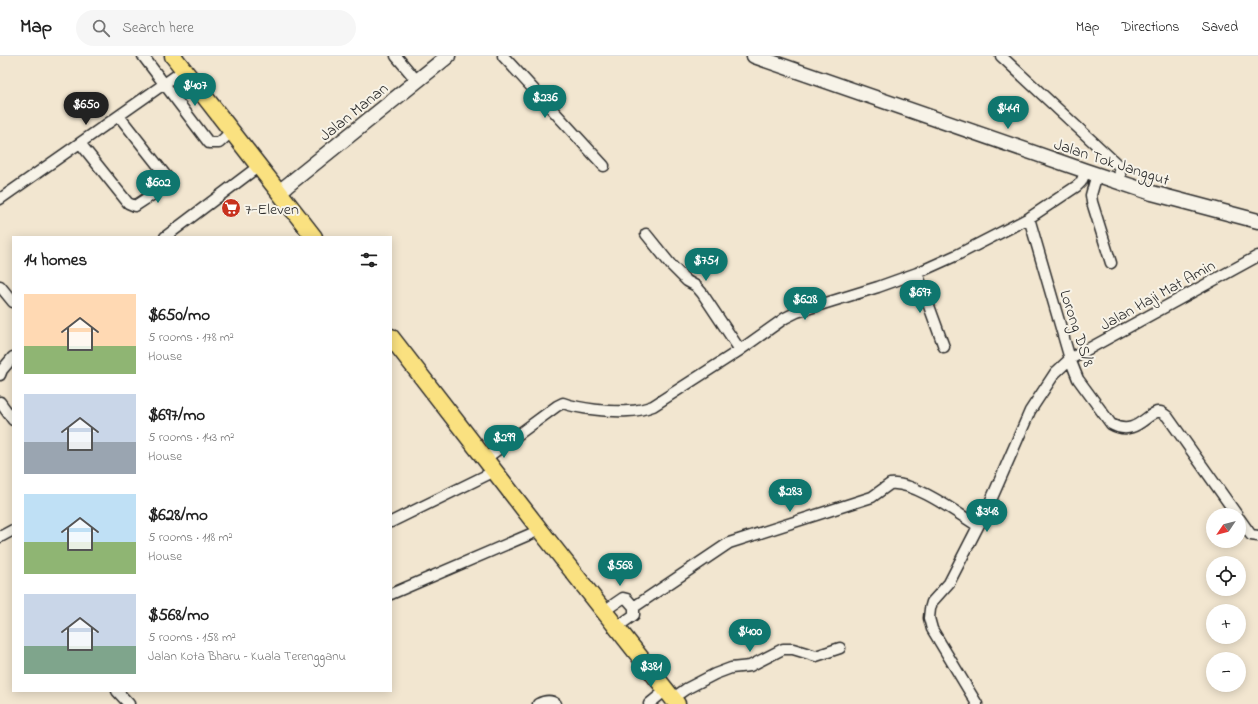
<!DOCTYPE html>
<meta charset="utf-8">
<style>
body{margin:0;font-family:"Indie Flower",sans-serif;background:#f6f6f6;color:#222;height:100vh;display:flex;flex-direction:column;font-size:15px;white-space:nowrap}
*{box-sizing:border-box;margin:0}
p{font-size:13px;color:#767676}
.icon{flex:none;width:22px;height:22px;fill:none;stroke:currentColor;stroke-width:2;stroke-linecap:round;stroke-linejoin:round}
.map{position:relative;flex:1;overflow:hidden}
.side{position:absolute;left:12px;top:180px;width:380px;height:456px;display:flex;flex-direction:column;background:#fff;border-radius:0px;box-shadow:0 2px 10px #0003}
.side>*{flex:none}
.needle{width:26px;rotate:235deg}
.controls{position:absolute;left:1206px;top:452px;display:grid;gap:8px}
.controls a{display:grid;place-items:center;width:40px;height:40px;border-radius:50%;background:#fff;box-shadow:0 2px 10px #0003;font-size:20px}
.price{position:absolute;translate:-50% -34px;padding:0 9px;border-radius:14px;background:#0f766e;color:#fff;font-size:13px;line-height:26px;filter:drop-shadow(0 1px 2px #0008)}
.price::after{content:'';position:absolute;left:50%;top:24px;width:12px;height:9px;margin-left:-6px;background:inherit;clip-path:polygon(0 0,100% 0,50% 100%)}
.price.on{background:#222;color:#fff}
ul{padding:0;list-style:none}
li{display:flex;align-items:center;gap:12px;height:100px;padding:0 12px}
li span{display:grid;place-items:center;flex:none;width:112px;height:80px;border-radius:0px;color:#555}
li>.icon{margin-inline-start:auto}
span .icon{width:48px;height:48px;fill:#fffc;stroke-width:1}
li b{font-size:17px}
h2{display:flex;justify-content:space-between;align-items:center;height:48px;padding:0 12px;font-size:17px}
header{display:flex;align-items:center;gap:24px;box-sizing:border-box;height:56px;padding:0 20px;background:#fff;border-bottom:1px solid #e0e0e0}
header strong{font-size:19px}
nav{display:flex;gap:22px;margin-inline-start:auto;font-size:14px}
.search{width:280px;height:36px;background:#f6f6f6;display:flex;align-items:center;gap:10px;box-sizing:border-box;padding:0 14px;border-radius:22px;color:#767676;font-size:15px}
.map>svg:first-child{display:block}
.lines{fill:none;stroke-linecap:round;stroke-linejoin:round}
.minor-casing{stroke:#2b2b2b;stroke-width:13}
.secondary-casing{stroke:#2b2b2b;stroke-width:17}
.primary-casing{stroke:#2b2b2b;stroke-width:19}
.minor{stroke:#f7f3e8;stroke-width:10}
.secondary{stroke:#f7f3e8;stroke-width:14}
.primary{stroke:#fae180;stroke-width:16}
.labels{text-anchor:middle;stroke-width:4;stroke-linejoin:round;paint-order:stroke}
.street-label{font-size:16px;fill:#2b2b2b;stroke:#f7f3e8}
.poi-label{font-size:16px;fill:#2b2b2b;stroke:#f7f3e8;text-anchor:start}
</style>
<header>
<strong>Map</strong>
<div class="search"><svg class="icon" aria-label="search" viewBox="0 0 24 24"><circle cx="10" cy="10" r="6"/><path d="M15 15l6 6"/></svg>Search here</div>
<nav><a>Map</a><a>Directions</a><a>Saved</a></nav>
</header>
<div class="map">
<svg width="1258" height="648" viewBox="0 0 1258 648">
<rect width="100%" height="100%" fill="#f2e6d0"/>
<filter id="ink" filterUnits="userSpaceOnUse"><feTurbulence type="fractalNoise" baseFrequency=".025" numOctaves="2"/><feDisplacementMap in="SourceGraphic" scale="8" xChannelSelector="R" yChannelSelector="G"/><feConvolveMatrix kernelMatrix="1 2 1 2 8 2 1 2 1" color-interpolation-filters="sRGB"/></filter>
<g filter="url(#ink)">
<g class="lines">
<defs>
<path id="minor" d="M143 0 209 87H219L232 75
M396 0 417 25
M503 0 604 110
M1001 0 1119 110 1121 126
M80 87 128 147 135 150 164 131 168 125 167 121 119 60
M1097 118 1091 139 1092 146 1111 207
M0 143 184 14
M1029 162 1070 303 1078 323 1111 368C1137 383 1148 353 1161 356 1163 357 1165 359 1167 360L1237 459
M646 178 671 209 687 225 696 230 702 237 740 294
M165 181 259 110
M917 217 944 291
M0 230 13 246
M0 319 2 314 13 301
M0 346 13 364
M485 403 557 350 563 347C579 353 611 356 628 355 637 355 645 353 653 350L740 294 785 262 797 256 878 231 917 217 957 199 1029 162 1077 130 1081 126 1086 115
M1239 462 1251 479 1258 480
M391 466 495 415
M0 481 13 474
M391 538 540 474
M604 555 623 542 627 543 634 551
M617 571 634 559V551L729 487 872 441 890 428C914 425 957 457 978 470
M117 635 129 648
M673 642 686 633 715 618 731 612 750 610 783 593H793L816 600 840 592
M538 648C544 645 550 643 556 648
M649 648 666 634
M977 648 932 573 929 562 930 553 932 546 949 527 988 451 1030 355 1055 317 1070 303 1258 200"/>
<path id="secondary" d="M754 0 1086 115 1152 137 1258 165
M279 136 448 0"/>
<path id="primary" d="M173 0 314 181
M391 281 540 474 677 648"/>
</defs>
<use href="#minor" class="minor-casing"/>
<use href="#secondary" class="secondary-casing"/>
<use href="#primary" class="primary-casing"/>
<use href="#minor" class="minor"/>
<use href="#secondary" class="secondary"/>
<use href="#primary" class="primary"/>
</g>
</g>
<defs>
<symbol id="supermarket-disc" viewBox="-11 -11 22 22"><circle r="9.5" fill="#c8321e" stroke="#f7f3e8"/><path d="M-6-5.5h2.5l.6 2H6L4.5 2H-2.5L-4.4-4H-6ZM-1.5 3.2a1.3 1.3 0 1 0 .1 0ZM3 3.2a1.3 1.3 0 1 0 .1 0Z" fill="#fff"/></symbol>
</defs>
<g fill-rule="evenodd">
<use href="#supermarket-disc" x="220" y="141" width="22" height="22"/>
</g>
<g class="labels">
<g class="street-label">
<text transform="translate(353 55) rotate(-39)" y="6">Jalan Manan</text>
<text transform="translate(1112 105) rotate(18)" y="6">Jalan Tok Janggut</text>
<text transform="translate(1157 238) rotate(-29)" y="6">Jalan Haji Mat Amin</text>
<text transform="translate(1078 272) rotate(72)" y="6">Lorong DS/8</text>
</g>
<g class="poi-label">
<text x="245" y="158">7-Eleven</text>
</g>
</g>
</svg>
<div class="controls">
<a><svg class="needle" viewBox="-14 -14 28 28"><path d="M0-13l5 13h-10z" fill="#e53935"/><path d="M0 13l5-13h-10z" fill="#767676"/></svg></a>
<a><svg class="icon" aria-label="locate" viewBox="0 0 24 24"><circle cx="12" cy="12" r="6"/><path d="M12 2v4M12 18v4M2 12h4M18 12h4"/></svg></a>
<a>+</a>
<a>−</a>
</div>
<b class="price" style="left:195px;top:51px">$407</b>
<b class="price" style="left:545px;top:63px">$236</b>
<b class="price on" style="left:86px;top:70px">$650</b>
<b class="price" style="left:1008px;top:74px">$449</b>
<b class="price" style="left:158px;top:148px">$602</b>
<b class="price" style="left:706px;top:226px">$751</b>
<b class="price" style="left:920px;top:258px">$697</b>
<b class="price" style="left:805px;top:265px">$628</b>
<b class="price" style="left:504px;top:403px">$299</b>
<b class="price" style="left:790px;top:457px">$283</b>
<b class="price" style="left:987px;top:477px">$348</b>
<b class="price" style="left:620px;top:531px">$568</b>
<b class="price" style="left:750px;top:597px">$400</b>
<b class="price" style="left:651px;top:632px">$381</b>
<section class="side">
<h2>14 homes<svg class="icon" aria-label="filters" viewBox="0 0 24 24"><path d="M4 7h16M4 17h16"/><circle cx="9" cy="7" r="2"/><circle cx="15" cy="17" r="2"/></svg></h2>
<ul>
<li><span style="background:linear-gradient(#ffd9b3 65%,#8fb573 0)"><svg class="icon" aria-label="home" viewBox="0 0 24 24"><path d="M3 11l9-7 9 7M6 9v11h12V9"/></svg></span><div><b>$650/mo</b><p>5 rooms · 178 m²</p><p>House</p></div></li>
<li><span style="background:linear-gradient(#c9d6e8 60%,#9aa5b1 0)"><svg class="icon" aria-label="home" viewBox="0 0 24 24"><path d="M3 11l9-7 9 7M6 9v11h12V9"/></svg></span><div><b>$697/mo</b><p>5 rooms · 143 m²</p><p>House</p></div></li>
<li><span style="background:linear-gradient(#bfe0f5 60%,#8fb573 0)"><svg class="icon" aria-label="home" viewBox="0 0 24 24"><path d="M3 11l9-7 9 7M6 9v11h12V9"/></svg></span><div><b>$628/mo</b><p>5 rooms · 118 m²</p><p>House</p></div></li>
<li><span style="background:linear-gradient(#c9d6e8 65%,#7fa58c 0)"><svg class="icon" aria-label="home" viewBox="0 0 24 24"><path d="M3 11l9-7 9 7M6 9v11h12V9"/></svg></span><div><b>$568/mo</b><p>5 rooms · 158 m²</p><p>Jalan Kota Bharu – Kuala Terengganu</p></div></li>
</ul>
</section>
</div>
